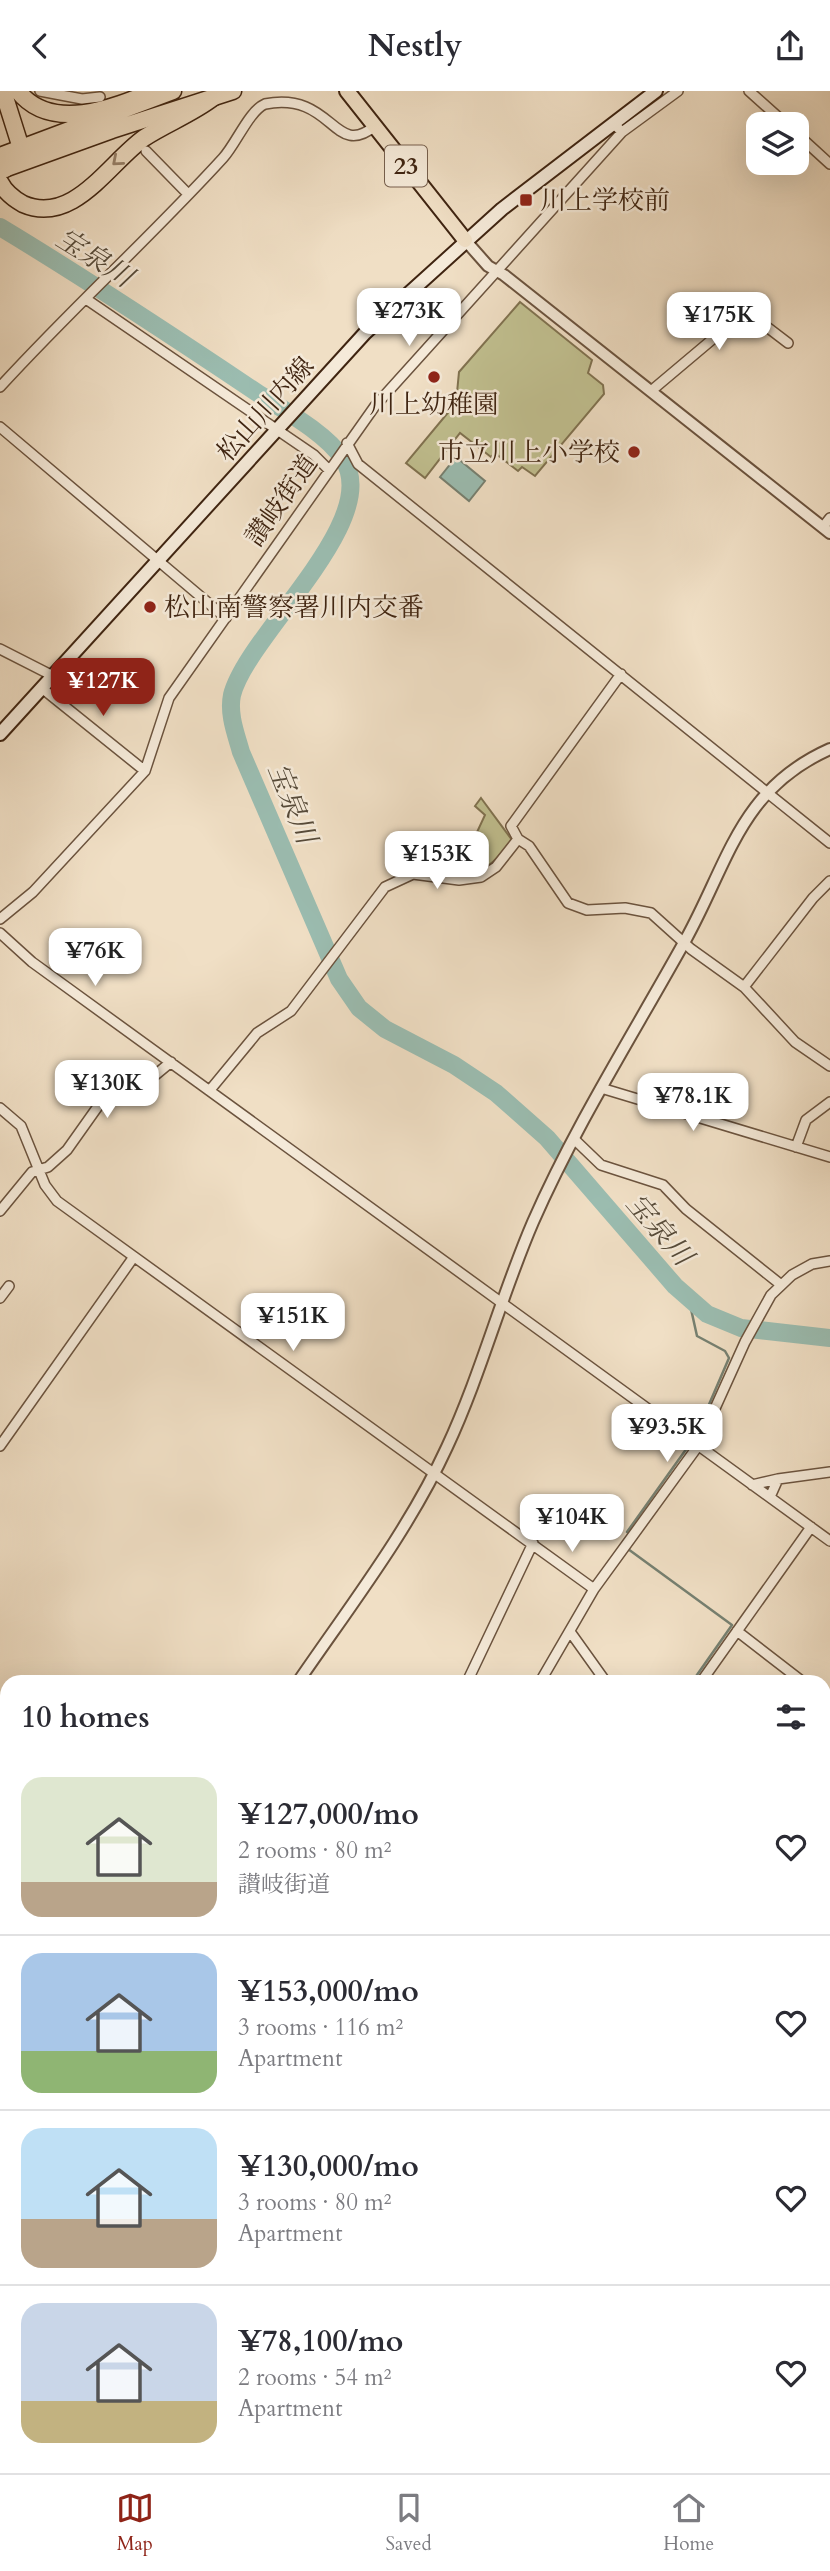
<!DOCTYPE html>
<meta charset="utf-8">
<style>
body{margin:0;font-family:Cardo,"Noto Serif JP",serif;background:#f2f2f3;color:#2b2b33;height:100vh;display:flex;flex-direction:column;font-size:26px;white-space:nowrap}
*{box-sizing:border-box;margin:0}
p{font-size:23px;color:#7c7c81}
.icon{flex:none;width:38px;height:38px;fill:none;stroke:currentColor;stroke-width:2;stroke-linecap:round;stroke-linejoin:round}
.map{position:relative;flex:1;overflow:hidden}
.details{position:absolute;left:0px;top:1584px;width:831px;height:800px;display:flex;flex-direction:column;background:#fff;border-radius:21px 21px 0 0;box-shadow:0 7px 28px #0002}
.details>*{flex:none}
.tools{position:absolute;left:746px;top:21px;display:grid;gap:14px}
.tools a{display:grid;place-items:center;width:63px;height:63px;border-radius:14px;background:#fff;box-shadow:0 7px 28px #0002;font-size:35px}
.price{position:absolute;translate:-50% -60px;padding:0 16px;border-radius:14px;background:#fff;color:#222;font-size:23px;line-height:46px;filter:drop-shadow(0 2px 4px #0008)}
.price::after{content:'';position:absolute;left:50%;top:42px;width:21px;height:16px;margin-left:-10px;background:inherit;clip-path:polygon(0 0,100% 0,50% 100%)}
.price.active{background:#8f2418;color:#fff}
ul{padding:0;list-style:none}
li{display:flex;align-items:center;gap:21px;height:175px;padding:0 21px}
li+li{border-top:2px solid #e1e1e2}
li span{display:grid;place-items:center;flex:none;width:196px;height:140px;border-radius:21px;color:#555}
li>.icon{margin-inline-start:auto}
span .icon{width:84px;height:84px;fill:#fffc;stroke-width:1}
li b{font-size:30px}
h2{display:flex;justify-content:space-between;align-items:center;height:84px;padding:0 21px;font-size:30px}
header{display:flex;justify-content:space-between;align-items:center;height:91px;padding:0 21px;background:#fff;font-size:32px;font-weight:700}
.dock{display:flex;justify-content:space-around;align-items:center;height:98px;border-top:2px solid #e1e1e2;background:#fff;font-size:19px;color:#7c7c81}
.dock a{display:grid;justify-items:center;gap:4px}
.dock .active{color:#8f2418}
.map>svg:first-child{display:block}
.green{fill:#c1c090;stroke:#807250;stroke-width:2}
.water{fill:#9bbdb1;stroke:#768071;stroke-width:2}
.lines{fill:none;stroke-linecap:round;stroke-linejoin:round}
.stream{stroke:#768071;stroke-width:2.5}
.river{stroke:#9bbdb1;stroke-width:18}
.minor-casing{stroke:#6b533e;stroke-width:12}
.tertiary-casing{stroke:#6b533e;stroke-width:14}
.secondary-casing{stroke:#3f2411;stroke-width:16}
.primary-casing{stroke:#3f2411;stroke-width:18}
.trunk-casing{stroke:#3f2411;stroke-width:19}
.motorway-casing{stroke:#3f2411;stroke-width:19}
.minor{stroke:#f5ead9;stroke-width:9}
.tertiary{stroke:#f5ead9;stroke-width:10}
.secondary{stroke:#f5ead9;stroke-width:12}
.primary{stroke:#f0dfc5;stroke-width:14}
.trunk{stroke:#f0dfc5;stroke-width:16}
.motorway{stroke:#f0dfc5;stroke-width:16}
.oneway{stroke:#98826b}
.poi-dot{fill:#8f2418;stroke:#f5ead9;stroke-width:2.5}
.labels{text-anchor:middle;stroke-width:5;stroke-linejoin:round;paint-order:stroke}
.shield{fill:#f5ead9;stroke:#765f4d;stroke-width:2}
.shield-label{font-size:24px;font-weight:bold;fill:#3f2411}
.poi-label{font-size:26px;fill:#3f2411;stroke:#f5ead9;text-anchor:start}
.street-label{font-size:26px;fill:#3f2411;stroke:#f5ead9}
.water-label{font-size:28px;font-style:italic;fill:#564a39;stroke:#f5ead9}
</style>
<header><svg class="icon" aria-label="back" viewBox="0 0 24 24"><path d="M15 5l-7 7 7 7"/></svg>Nestly<svg class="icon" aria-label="share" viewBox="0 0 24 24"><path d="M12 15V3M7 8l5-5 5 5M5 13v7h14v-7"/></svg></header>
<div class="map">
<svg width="830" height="2382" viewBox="0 0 830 2382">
<rect width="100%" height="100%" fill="#f0dfc5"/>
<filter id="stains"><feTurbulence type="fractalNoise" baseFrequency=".00286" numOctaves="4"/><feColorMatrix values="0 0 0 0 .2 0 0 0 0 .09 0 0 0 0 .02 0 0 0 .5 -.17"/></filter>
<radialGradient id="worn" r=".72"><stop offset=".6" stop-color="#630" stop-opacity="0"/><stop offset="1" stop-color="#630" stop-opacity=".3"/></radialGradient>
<path class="green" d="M520 211 592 269 588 282 603 294 604 303 535 385 522 376 518 380 495 362 491 366 460 342 425 387 406 372 456 312 459 281Z
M481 707 512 749C497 768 486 784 458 782L485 724 475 715Z
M467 2376H813L821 2382H465Z"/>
<path class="water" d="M456 366 485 390 469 410 440 386Z
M830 2300V2382H821L813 2377 824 2376V2302Z"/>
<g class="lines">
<path class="stream" d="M689 1209 697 1245 725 1260 729 1267 695 1346
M627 1441 687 1357
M628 1458 732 1534 692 1591
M824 2009V2034
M824 2102H830
M824 2124 830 2117
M824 2153 830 2161
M824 2177 830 2165"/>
<path class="river" d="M0 136C88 189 174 246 259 303 284 319 327 343 343 368 384 429 247 544 232 604 228 623 236 643 241 661L339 888 359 917 385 938 454 974 496 1002 547 1047 675 1195 707 1223 741 1237 830 1247"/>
<defs>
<path id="minor" d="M40 0 82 8 100 6
M749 0 786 33
M622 41 678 0
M796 42 830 73
M146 60 188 103
M86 208 314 364 328 378
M0 296C72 217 151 146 223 67 236 53 249 20 265 13 334 0 333 69 375 35
M651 300 746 220 788 252
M0 336 226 527
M347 352 358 373 830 752
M823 436 830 427
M0 558 55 586
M43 598 145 680
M518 748 529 755 568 812 587 819 625 817 651 822 691 858 744 896 795 951 830 975
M0 828 33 801 145 680 169 607 375 315 622 41 614 33
M0 842 32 871 830 1450
M744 896 813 807 830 790
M601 997 830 1066
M210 999 257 942 291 920 385 796 413 783 459 789 481 786 496 776 518 748 511 735 621 583
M0 1017 21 1035 45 1094 57 1110 594 1498
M574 1048 601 1074 663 1094 686 1118 780 1193
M796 1056 806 1029 830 1011
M0 1120 32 1081 48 1076 67 1059 106 1004 148 990 171 971
M0 1207 9 1195
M0 1355 133 1167
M752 1394 778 1388
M770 1406 778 1388 830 1381
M737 1540 803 1591
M571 1542 606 1591
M467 1591 533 1452
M540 1591 594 1498 698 1355 745 1251 771 1204 792 1184 812 1173 830 1170
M701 1591 811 1436
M824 1607 830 1611
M824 1664 830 1659
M824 1821 830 1831
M0 1897 7 1886
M0 2030 7 2033
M0 2172 7 2164
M0 2221 7 2227
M824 2293 830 2291
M165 2376 172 2382
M800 2376 805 2382
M263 2382 264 2376
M399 2382 402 2376"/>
<path id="tertiary" d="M465 149 488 175 504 184 830 442
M298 1591C350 1515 409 1439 447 1356 481 1283 501 1205 533 1131 576 1033 634 942 686 848 729 770 740 698 830 658
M0 1837 7 1842"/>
<path id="secondary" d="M0 643 365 242 502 118 656 0"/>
<path id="primary" d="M347 0 465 149"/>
<path id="trunk" d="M0 65 173 0
M4 78 112 39 233 0"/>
<path id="motorway" d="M3 0 21 57 17 68 5 78
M18 0C51 42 113 17 154 0
M0 91C5 101 14 108 23 113 73 135 109 72 144 47 167 32 192 23 214 6"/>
</defs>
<use href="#minor" class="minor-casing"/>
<use href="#tertiary" class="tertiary-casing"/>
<use href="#secondary" class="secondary-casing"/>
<use href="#primary" class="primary-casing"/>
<use href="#trunk" class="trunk-casing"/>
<use href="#motorway" class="motorway-casing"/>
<use href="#minor" class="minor"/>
<use href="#tertiary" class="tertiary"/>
<use href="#secondary" class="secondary"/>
<use href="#primary" class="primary"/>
<use href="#trunk" class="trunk"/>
<use href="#motorway" class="motorway"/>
</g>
<defs><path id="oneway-chevron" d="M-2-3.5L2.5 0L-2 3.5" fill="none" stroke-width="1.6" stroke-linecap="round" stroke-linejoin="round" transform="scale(1.75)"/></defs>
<use class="oneway" href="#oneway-chevron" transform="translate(117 70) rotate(139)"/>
<g class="poi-dot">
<rect x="519" y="102" width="14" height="14" rx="3.5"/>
<circle cx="434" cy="286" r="7"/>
<circle cx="634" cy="361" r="7"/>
<circle cx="150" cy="516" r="7"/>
</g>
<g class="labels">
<rect class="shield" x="385" y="54.5" width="42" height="41" rx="5"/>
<g class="shield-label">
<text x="406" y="83">23</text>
</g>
<g class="poi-label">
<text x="540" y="118">川上学校前</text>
<text x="434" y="322" text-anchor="middle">川上幼稚園</text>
<text x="620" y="370" text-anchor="end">市立川上小学校</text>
<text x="164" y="525">松山南警察署川内交番</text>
</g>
<g class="street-label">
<text transform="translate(265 318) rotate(-48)" y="9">松山川内線</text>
<text transform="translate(281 409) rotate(-55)" y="9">讃岐街道</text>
</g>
<g class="water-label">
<text transform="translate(95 166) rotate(32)" y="10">宝泉川</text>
<text transform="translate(293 712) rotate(68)" y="10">宝泉川</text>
<text transform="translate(660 1138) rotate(49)" y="10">宝泉川</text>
</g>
</g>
<rect width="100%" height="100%" filter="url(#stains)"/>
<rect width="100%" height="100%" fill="url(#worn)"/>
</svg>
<div class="tools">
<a><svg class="icon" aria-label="layers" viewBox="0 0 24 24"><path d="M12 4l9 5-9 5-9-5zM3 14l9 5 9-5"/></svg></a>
</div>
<b class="price" style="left:409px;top:257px">¥273K</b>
<b class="price" style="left:719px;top:261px">¥175K</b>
<b class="price active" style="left:103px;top:627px">¥127K</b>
<b class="price" style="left:437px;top:800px">¥153K</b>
<b class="price" style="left:95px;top:897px">¥76K</b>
<b class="price" style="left:107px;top:1029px">¥130K</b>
<b class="price" style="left:693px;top:1042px">¥78.1K</b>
<b class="price" style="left:293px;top:1262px">¥151K</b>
<b class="price" style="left:667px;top:1373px">¥93.5K</b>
<b class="price" style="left:572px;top:1463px">¥104K</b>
<section class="details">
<h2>10 homes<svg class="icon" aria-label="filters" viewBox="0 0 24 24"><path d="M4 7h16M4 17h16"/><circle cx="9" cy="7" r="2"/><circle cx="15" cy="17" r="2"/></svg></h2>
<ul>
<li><span style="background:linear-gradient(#dfe7d0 75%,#b9a48a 0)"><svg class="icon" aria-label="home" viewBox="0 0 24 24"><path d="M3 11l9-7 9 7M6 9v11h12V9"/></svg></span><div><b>¥127,000/mo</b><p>2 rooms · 80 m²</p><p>讃岐街道</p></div><svg class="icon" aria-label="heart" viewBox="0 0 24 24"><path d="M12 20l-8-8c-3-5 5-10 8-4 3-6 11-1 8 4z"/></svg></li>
<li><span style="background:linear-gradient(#a9c7e8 70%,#8fb573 0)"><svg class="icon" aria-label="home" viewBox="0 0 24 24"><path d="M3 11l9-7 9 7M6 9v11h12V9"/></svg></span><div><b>¥153,000/mo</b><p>3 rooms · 116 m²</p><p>Apartment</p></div><svg class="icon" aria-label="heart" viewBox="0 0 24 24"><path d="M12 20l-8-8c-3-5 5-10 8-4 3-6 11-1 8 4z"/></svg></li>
<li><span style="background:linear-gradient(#bfe0f5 65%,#b9a48a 0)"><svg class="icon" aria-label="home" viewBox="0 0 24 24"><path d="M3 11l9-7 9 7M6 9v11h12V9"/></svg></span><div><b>¥130,000/mo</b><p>3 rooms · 80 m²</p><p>Apartment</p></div><svg class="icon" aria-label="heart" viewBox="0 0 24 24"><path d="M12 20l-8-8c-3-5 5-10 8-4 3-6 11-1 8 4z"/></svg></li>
<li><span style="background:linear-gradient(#c9d6e8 70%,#c2b280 0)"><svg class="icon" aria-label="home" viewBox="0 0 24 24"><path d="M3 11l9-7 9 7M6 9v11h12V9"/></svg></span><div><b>¥78,100/mo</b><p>2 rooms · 54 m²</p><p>Apartment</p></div><svg class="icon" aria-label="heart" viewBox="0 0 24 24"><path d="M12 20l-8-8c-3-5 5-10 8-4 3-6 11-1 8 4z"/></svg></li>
</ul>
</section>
</div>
<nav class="dock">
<a class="active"><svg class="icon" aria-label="map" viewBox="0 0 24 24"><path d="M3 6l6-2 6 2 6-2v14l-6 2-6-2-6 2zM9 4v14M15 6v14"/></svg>Map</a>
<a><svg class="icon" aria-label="saved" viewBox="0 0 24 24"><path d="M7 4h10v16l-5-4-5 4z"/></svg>Saved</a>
<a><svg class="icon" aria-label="home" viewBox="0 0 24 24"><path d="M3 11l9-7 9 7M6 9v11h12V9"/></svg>Home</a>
</nav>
